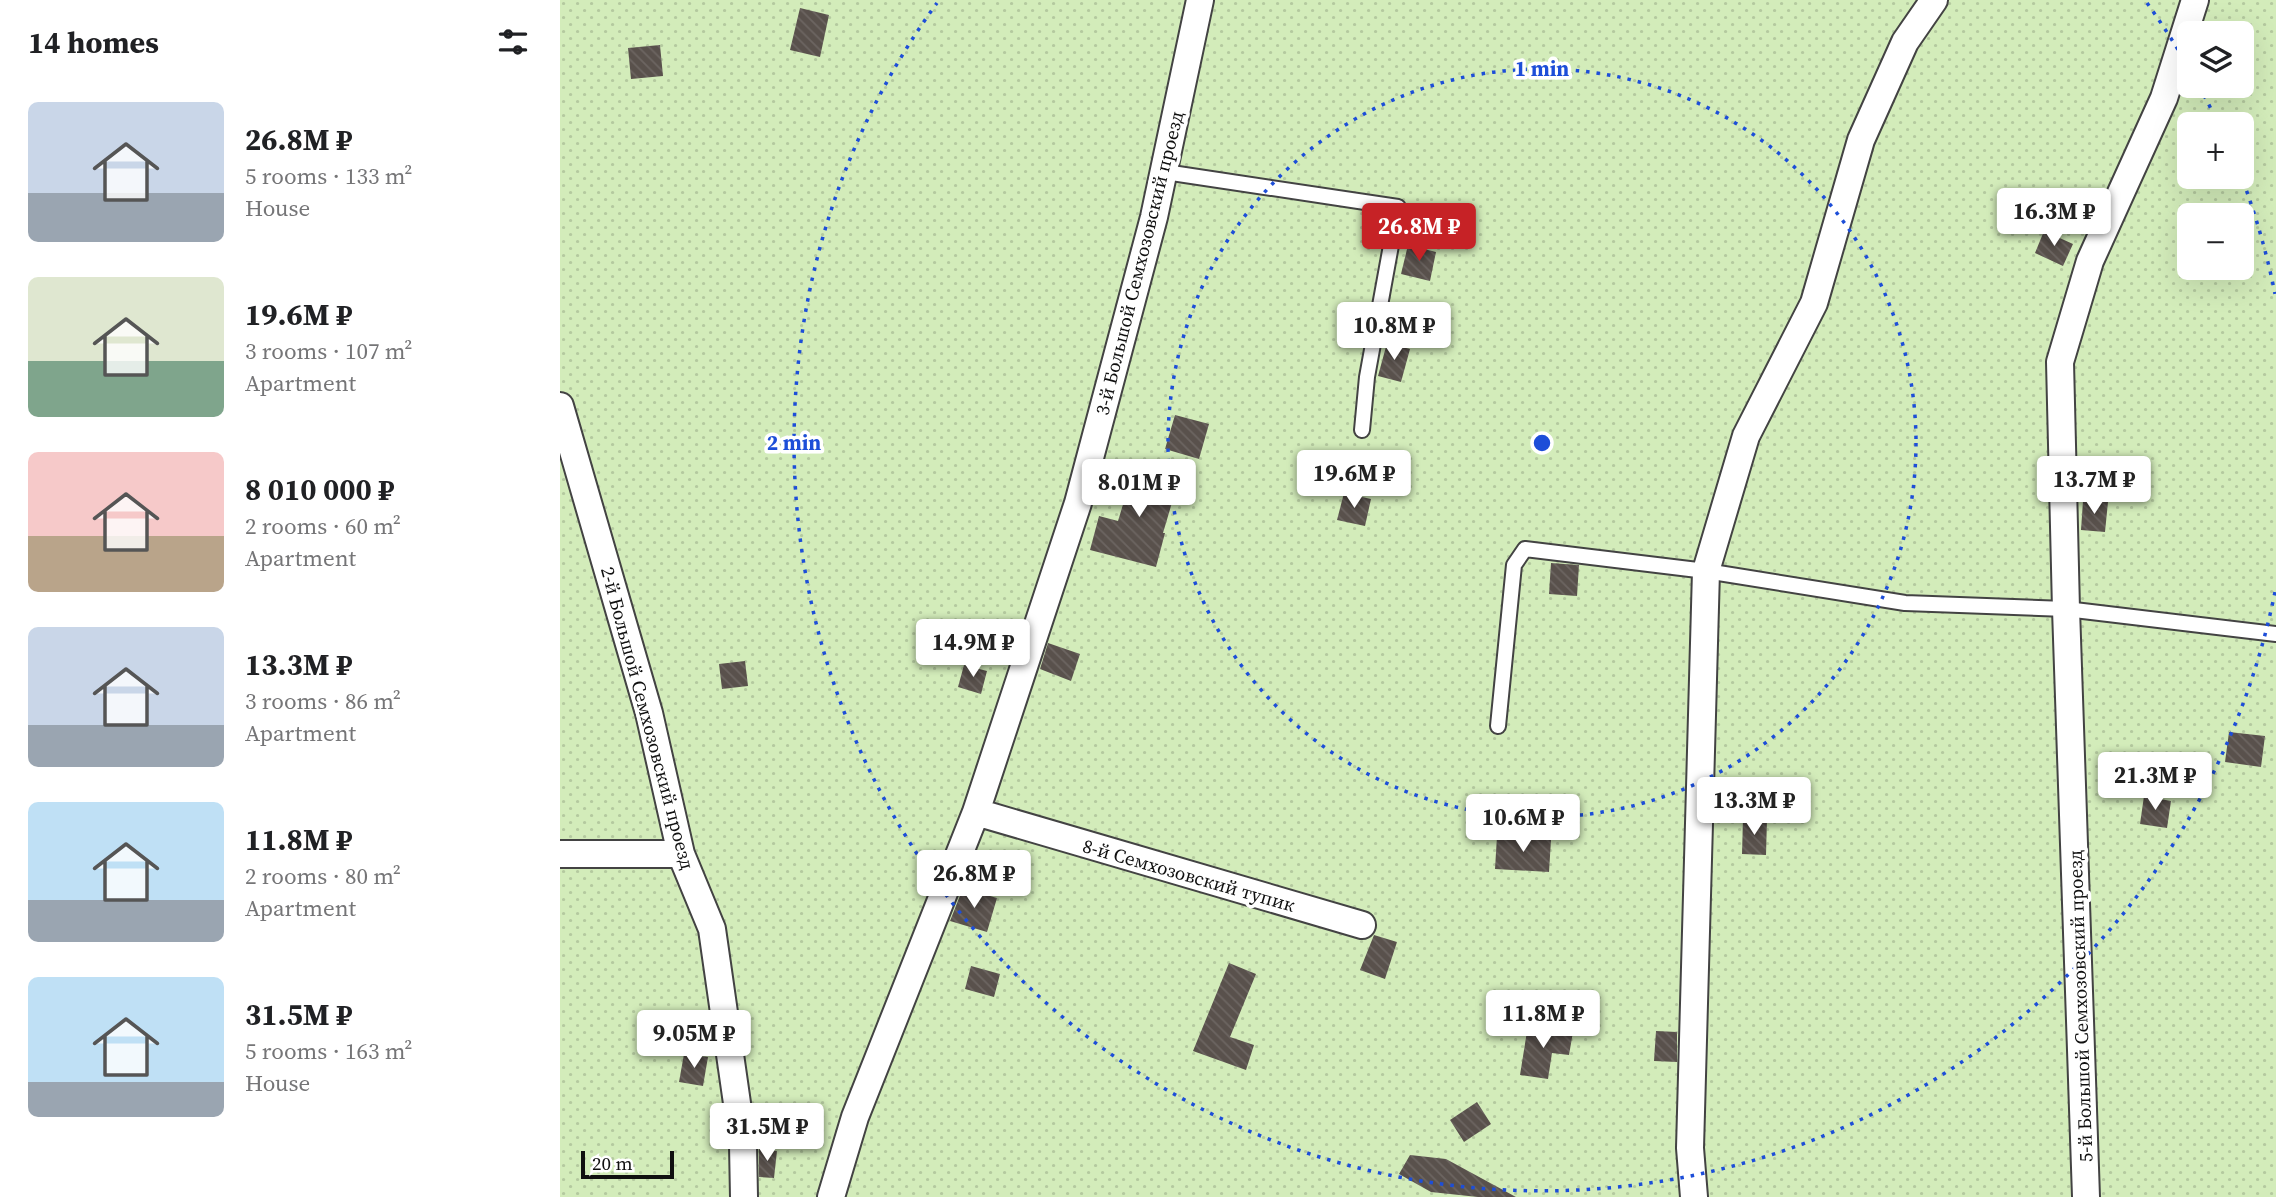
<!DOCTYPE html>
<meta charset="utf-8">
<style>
body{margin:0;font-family:"Source Serif 4",serif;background:#f2f2f2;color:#202124;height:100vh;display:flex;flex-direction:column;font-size:26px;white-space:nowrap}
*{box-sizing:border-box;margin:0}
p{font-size:23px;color:#757577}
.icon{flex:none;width:38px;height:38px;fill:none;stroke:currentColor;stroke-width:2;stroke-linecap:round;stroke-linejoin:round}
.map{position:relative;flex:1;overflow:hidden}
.panel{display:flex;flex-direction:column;background:#fff;width:560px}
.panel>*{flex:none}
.controls{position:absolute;left:1617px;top:21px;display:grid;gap:14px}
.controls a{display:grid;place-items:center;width:77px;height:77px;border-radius:10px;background:#fff;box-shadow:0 7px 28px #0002;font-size:35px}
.scale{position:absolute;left:21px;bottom:18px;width:93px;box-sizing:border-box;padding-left:7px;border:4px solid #101010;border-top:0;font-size:19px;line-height:24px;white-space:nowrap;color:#101010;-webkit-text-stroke:5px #fff;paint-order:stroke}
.price{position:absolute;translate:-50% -60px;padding:0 16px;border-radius:7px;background:#fff;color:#222;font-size:23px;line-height:46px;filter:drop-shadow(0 2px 4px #0008)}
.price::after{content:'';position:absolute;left:50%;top:42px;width:21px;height:16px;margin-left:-10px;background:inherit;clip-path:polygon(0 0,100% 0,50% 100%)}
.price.current{background:#c62226;color:#fff}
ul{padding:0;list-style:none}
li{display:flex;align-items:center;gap:21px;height:175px;padding:0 28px}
li span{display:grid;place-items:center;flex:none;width:196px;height:140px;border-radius:10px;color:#555}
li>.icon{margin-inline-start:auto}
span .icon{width:84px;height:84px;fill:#fffc;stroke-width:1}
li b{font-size:30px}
h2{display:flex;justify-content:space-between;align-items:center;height:84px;padding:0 28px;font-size:30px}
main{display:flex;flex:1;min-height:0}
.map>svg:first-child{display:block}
.garden{fill:url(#garden-dots);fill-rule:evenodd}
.building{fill:url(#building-back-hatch)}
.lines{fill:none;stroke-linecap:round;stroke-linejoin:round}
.lane-casing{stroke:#434343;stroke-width:18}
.street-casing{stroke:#434343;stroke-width:30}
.lane{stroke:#fff;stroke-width:14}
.street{stroke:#fff;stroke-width:26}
.ring{fill:none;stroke:#1d4ed8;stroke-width:3.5;stroke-dasharray:3.5 7}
.labels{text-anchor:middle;stroke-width:7;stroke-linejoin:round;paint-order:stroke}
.street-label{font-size:19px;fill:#101010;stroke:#fff}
.centre{fill:#1d4ed8;stroke:#fff;stroke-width:3.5}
.ring-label{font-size:21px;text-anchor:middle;font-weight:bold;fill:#1d4ed8;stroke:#fff;stroke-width:7;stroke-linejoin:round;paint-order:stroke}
</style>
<main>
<section class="panel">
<h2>14 homes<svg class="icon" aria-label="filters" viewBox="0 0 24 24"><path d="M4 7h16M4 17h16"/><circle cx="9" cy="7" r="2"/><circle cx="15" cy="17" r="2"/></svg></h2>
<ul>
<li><span style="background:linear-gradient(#c9d6e8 65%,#9aa5b1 0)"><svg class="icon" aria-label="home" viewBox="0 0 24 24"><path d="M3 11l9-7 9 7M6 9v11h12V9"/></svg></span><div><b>26.8M ₽</b><p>5 rooms · 133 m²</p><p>House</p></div></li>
<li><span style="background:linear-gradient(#dfe7d0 60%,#7fa58c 0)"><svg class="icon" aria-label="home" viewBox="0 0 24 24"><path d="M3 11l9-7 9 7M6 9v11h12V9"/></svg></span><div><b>19.6M ₽</b><p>3 rooms · 107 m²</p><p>Apartment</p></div></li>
<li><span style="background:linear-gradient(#f6c9c9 60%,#b9a48a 0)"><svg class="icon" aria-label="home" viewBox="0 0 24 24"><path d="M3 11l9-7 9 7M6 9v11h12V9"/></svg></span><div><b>8 010 000 ₽</b><p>2 rooms · 60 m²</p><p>Apartment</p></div></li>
<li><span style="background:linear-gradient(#c9d6e8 70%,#9aa5b1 0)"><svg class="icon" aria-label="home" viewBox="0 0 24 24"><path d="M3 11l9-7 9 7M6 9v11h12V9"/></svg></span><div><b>13.3M ₽</b><p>3 rooms · 86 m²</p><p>Apartment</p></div></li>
<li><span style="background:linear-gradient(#bfe0f5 70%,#9aa5b1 0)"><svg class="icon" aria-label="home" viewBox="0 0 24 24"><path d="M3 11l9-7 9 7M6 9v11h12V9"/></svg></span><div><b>11.8M ₽</b><p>2 rooms · 80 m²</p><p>Apartment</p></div></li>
<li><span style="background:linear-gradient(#bfe0f5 75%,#9aa5b1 0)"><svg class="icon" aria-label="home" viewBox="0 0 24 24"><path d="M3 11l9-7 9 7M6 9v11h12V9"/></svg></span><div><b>31.5M ₽</b><p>5 rooms · 163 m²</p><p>House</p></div></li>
</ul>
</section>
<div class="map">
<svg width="1716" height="1197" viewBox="0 0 1716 1197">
<defs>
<pattern id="garden-dots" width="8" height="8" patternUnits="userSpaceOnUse" patternTransform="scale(1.75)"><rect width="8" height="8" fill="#d3ecba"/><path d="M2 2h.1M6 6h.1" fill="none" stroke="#b4c99f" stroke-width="1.8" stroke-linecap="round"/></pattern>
<pattern id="building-back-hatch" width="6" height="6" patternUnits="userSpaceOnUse" patternTransform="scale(1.75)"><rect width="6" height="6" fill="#59514c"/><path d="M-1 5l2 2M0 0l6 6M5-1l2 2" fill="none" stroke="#6c6561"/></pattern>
</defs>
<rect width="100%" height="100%" fill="#fffdf3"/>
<path class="garden" d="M0 0H1716V1197H0ZM1629 33H1682V86H1629ZM1629 124H1682V177H1629ZM1629 215H1682V268H1629Z"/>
<path class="building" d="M240 8 269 15 260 57 230 50Z
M100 45 103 76 71 79 68 48Z
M1484 231 1513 244 1503 266 1475 253Z
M848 245 876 252 870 281 841 274Z
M827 343 850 349 841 382 818 376Z
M615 415 649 424 639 459 605 449Z
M575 465 619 479 603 533H605L596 567 530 550 539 516 558 521Z
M784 493 811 499 805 526 777 520Z
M1523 501 1548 502 1545 532 1521 530Z
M991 563 1019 565 1017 596 989 594Z
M488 643 520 654 511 681 480 669Z
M185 661 188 686 162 689 159 664Z
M404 665 427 671 421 694 398 687Z
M1669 732 1705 736 1701 767 1665 762Z
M1584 796 1611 801 1607 828 1580 824Z
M1183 818 1207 819 1206 855 1182 854Z
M937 836 991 840 989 872 935 869Z
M403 888 437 898 427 932 390 921Z
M814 935 837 942 825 979 800 970Z
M669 963 696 974 670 1037 694 1045 686 1070 633 1051Z
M411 966 440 974 434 997 405 989Z
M968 1025 1013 1032 1009 1055 992 1053 988 1079 960 1075Z
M1096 1031 1117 1032V1062L1094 1061Z
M124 1054 148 1057 143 1086 119 1082Z
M917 1102 931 1124 904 1142 890 1120Z
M199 1149 217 1151 214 1178 199 1177Z
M850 1155 886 1159 956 1197H918L871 1192 839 1174Z"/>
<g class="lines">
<defs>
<path id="lane" d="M605 172 838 207 807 377 802 430
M938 726 954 565 965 549 1146 571 1345 603 1506 609 1716 634"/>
<path id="street" d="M0 406 89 713 121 854 152 929 183 1145 184 1197
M416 812 802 925
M0 854H121
M271 1197 295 1117 416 812 518 503 594 217 640 0
M1134 1197 1130 1148 1146 571 1186 436 1254 303 1301 140 1345 42 1374 0
M1526 1197 1506 609 1500 362 1530 261 1604 98 1635 0"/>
</defs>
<use href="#lane" class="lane-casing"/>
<use href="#street" class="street-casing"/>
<use href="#lane" class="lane"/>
<use href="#street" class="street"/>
</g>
<g class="ring">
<circle cx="982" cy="443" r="374"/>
<path d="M1715 592A748 748 0 1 1 377 3M1587 3A748 748 0 0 1 1626 63M1639 86A748 748 0 0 1 1657 121M1683 181A748 748 0 0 1 1715 294"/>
</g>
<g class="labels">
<g class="street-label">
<text transform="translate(579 263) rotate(-76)" y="7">3-й Большой Семхозовский проезд</text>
<text transform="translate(88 718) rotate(75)" y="7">2-й Большой Семхозовский проезд</text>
<text transform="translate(629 875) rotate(16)" y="7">8-й Семхозовский тупик</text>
<text transform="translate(1520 1006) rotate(-92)" y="7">5-й Большой Семхозовский проезд</text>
</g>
</g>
<circle cx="982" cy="443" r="10" class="centre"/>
<g class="ring-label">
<text x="982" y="76">1 min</text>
<text x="234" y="450">2 min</text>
</g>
</svg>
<div class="controls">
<a><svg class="icon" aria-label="layers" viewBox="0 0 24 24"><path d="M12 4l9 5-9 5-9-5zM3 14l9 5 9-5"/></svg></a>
<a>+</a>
<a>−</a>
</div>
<div class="scale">20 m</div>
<b class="price" style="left:1494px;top:248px">16.3M ₽</b>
<b class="price current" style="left:859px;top:263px">26.8M ₽</b>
<b class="price" style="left:834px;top:362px">10.8M ₽</b>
<b class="price" style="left:794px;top:510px">19.6M ₽</b>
<b class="price" style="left:1534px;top:516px">13.7M ₽</b>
<b class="price" style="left:579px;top:519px">8.01M ₽</b>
<b class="price" style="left:413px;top:679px">14.9M ₽</b>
<b class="price" style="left:1595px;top:812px">21.3M ₽</b>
<b class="price" style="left:1194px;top:837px">13.3M ₽</b>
<b class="price" style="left:963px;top:854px">10.6M ₽</b>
<b class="price" style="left:414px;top:910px">26.8M ₽</b>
<b class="price" style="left:983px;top:1050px">11.8M ₽</b>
<b class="price" style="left:134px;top:1070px">9.05M ₽</b>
<b class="price" style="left:207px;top:1163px">31.5M ₽</b>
</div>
</main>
